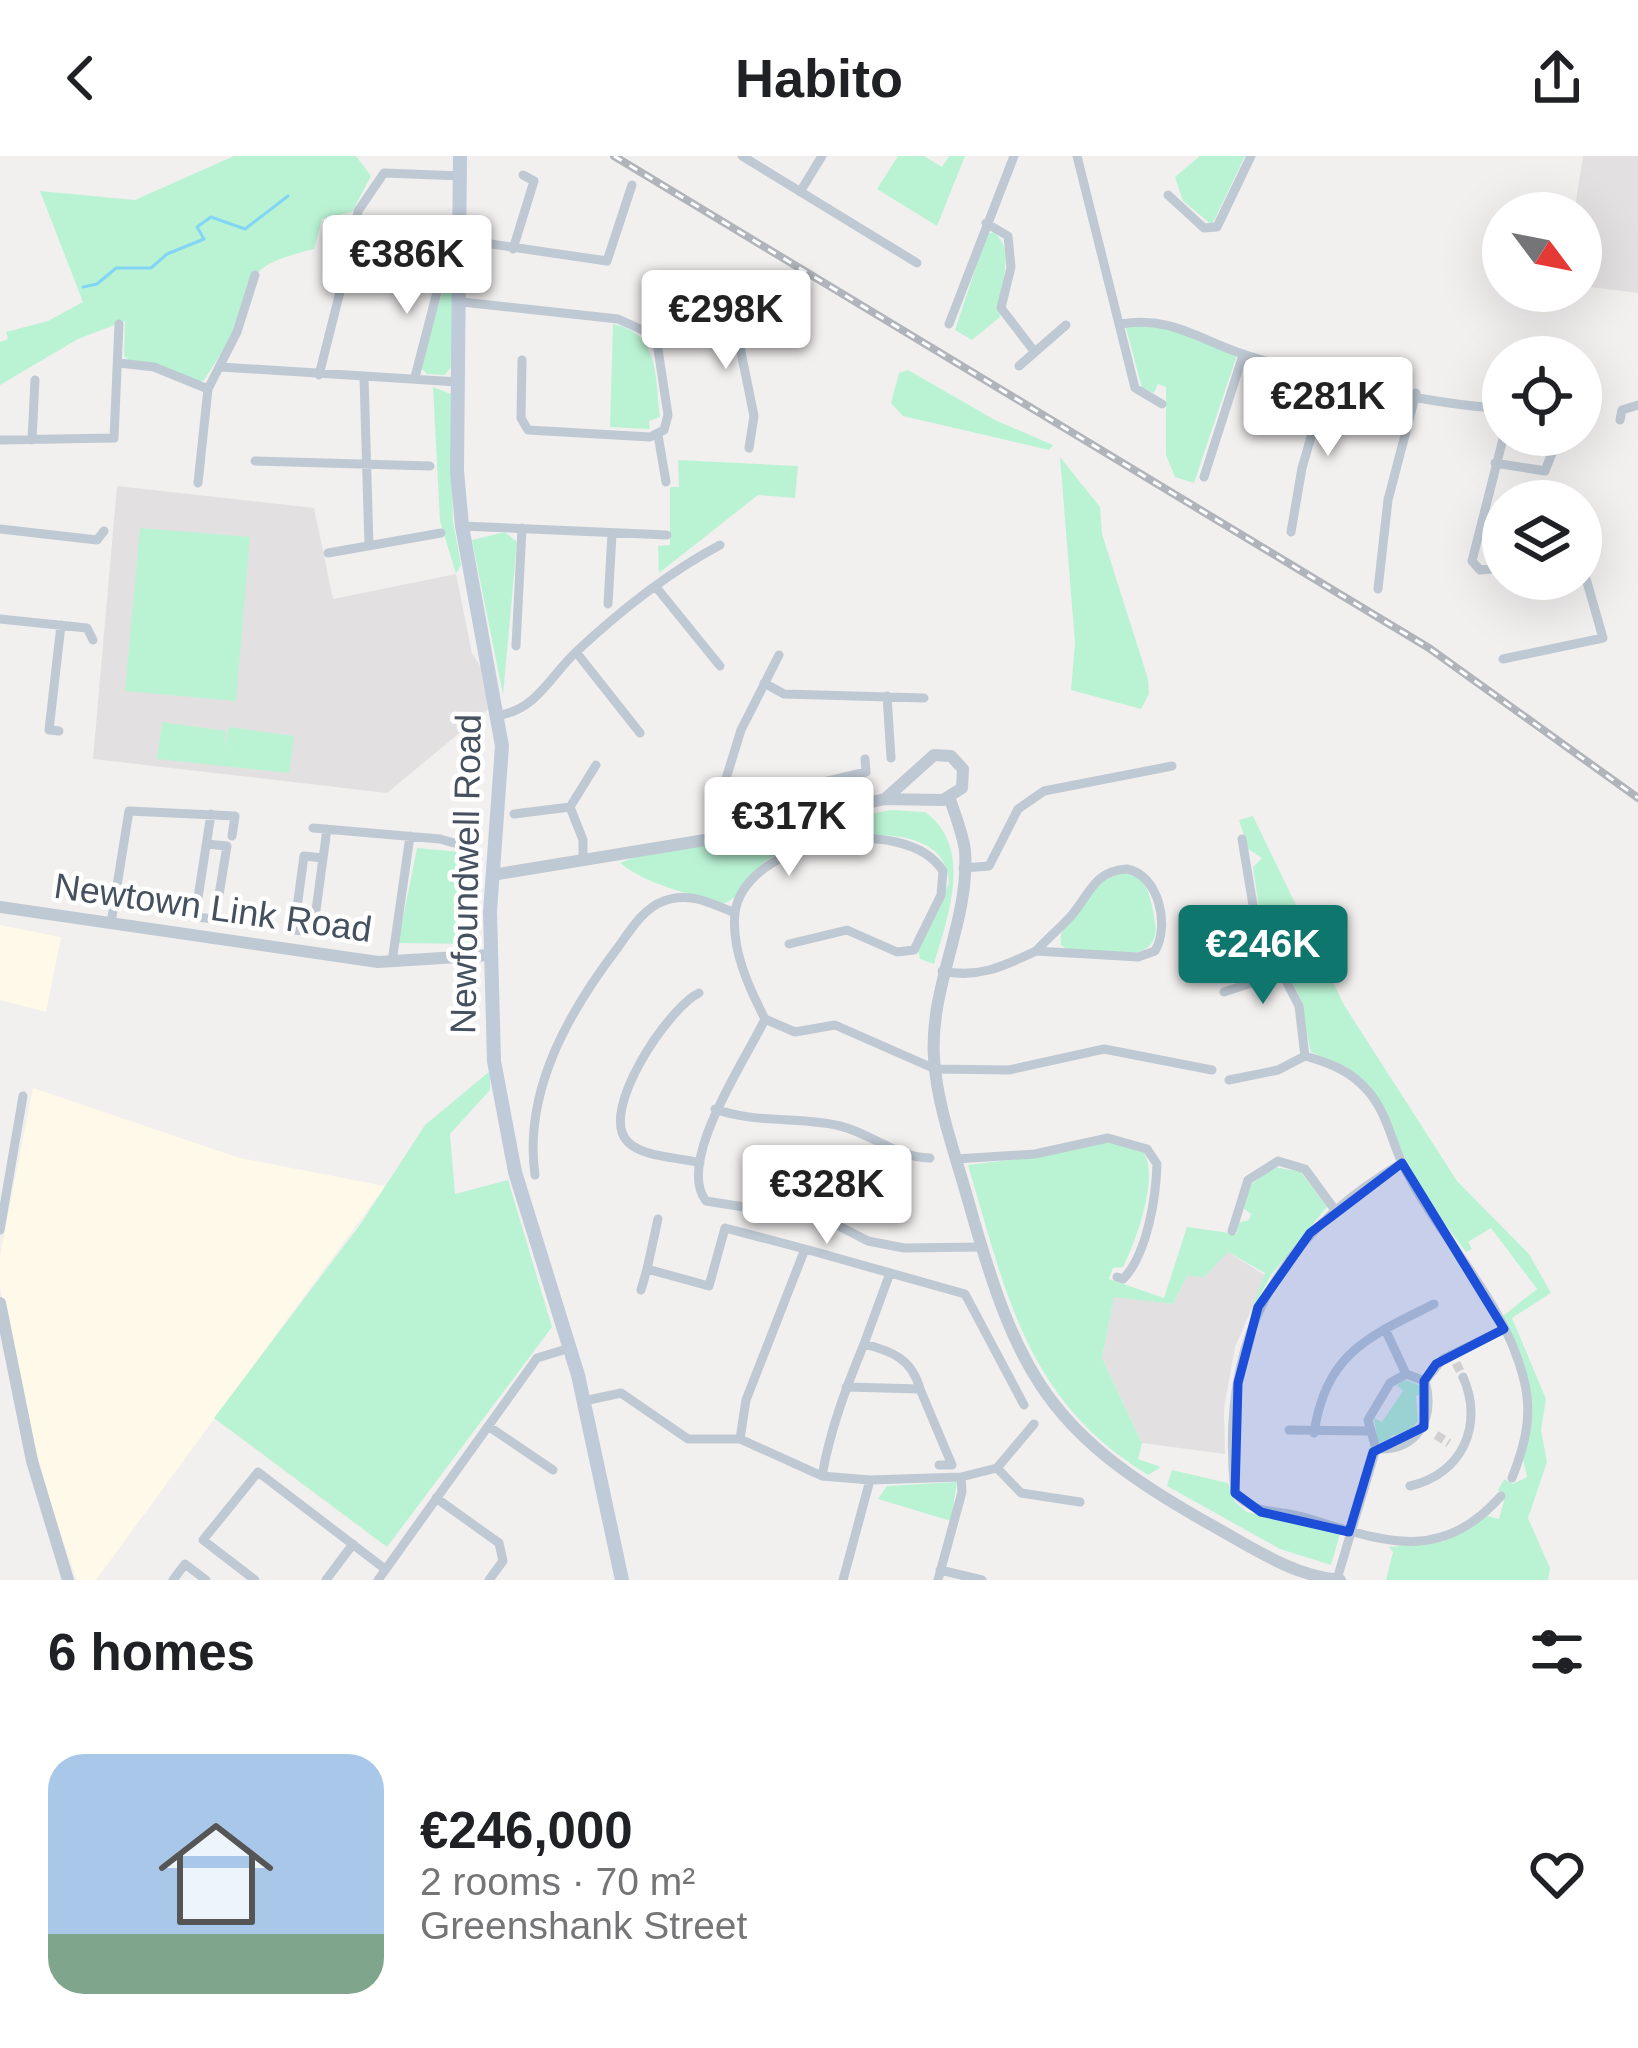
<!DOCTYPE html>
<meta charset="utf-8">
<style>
body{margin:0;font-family:Helvetica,sans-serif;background:#f6f6f6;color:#202124;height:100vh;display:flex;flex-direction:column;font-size:45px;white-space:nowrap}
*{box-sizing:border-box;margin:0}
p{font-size:39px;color:#757577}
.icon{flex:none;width:66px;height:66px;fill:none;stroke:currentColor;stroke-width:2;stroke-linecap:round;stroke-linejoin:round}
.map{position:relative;height:1424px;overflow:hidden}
.details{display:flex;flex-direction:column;background:#fff;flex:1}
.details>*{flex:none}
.needle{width:78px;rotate:122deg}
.buttons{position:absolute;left:1482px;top:36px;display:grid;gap:24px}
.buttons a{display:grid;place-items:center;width:120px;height:120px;border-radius:50%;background:#fff;box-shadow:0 12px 48px #0002;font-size:60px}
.price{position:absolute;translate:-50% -102px;padding:0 27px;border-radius:12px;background:#fff;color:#222;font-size:39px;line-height:78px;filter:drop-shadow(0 3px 6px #0008)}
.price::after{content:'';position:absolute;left:50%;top:72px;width:36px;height:27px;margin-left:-18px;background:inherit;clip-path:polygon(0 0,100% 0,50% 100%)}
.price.on{background:#0f766e;color:#fff}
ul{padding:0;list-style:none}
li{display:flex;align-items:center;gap:36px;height:300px;padding:0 48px}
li+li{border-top:3px solid #e0e0e0}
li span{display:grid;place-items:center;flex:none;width:336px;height:240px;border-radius:36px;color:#555}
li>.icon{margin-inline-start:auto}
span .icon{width:144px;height:144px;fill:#fffc;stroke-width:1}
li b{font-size:51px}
h2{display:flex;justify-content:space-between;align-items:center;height:144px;padding:0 48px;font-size:51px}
header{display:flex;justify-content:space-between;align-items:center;height:156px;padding:0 48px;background:#fff;font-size:54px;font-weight:700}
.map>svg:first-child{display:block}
.commercial{fill:#fef9e8}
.education{fill:#e3e0e1}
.green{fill:#baf3d4}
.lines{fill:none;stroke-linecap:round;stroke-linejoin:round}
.stream{stroke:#83d5f4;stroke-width:3}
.minor-tunnel{stroke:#d0cfd2;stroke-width:9;stroke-dasharray:9 4.5;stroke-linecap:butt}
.minor{stroke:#bfc9d3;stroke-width:9}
.tertiary{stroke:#bfc9d3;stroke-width:12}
.secondary{stroke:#c0cbda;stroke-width:14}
.rail-casing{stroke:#b1b4ba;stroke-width:8}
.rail{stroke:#fff;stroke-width:3;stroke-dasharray:9;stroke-linecap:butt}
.marked{fill:#1d4ed8;fill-opacity:0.2;stroke:#1d4ed8;stroke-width:9;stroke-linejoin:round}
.labels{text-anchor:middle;stroke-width:9;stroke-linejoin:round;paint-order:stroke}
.street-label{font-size:36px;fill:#46515f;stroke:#fff}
</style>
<header><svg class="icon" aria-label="back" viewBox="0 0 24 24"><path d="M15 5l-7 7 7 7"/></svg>Habito<svg class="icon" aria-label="share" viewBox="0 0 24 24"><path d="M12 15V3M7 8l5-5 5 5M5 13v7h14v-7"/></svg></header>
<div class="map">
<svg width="1638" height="1424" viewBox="0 0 1638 1424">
<rect width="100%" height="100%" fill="#f2efef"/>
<path class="commercial" d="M0 769 61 781 46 856 0 844Z
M33 932 240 1002 385 1030 96 1424H77L55 1362 26 1259 0 1131V1100Z"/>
<path class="education" d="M1583 0H1638V137L1582 130 1581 57H1574Z
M117 330 314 352 333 443 456 418 472 497 486 519 491 551 387 637 93 603Z
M1228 1096 1266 1120 1235 1191 1224 1252 1225 1298 1142 1287 1102 1202 1114 1140 1173 1148 1187 1120Z"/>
<path class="green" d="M234 0H356L371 20 352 56 322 63 314 93C243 111 259 116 234 174 226 192 214 208 204 224L197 227 130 205 124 200 125 165 78 183 0 229V186L8 183 6 176 48 165 83 146 40 35 135 44Z
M898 0H924L942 11 949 0H965L937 70 877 33Z
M1200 0H1245L1212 69 1183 45 1175 21Z
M994 76C1020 100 994 132 1000 161L972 184 955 174 987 78Z
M455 126 452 210 445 219 427 218 420 211 443 133Z
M1152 166 1237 199 1194 327 1175 321 1166 299V231L1158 228 1154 237 1142 232 1126 172Z
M613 168C660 177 655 221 660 261L649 265 650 273 610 271Z
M908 214 995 264 1053 289 1049 294 903 260 891 247 899 217Z
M433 231 451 238 453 365 461 409 456 418 440 365Z
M1060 301 1100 351 1102 378 1148 523 1149 538 1141 553 1071 534 1075 487Z
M678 304 798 310 795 342 758 339 659 417 658 390 670 389V331H679Z
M140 372 250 381 236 545 125 535Z
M505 376 517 386 503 539 472 384Z
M162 566 226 575 224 594 229 571 294 580 289 617 157 603Z
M891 654 925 656C974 691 948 760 934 808L920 803 918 794 949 727C946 654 817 682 776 699 751 709 745 742 722 748 685 735 653 732 620 707L643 698Z
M1253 660 1344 849 1457 1025 1529 1098 1551 1137 1512 1162 1546 1243 1541 1274 1547 1306 1528 1362 1550 1412 1548 1424H1386L1393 1396 1389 1391 1442 1386 1487 1360 1499 1363 1505 1341 1498 1334 1504 1323 1513 1328 1527 1321 1523 1303 1532 1249 1503 1160 1537 1133 1491 1072 1468 1086 1472 1093 1466 1096C1450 1074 1431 1052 1418 1027 1383 962 1384 929 1311 896L1299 839 1262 772 1253 711 1262 702 1248 693 1239 664Z
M417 692 460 696V705L481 711 474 788 398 787Z
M1126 717 1139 720C1150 734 1152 749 1155 766 1163 812 1097 796 1069 795L1061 789C1057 761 1099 719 1126 717Z
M490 915V934L450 978 455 1038 508 1024 552 1171 387 1391 214 1262 362 1066 425 969Z
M1101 984 1143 995C1160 1020 1136 1085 1123 1111L1113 1112 1109 1123 1164 1142 1187 1071 1237 1078 1238 1067 1249 1064 1251 1058 1242 1051 1248 1031 1274 1011 1301 1016 1327 1051 1271 1119 1250 1158 1265 1117 1228 1096 1204 1121 1187 1120 1173 1148 1114 1141 1102 1202 1142 1287 1138 1303 1161 1311 1148 1319C1025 1244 1006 1136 968 1009L1026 1002Z
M1405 1224 1422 1230 1424 1236 1416 1240 1418 1265 1410 1275 1391 1280 1390 1288 1378 1287 1374 1262 1382 1266 1403 1235 1397 1229Z
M1172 1314 1228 1327 1235 1346 1247 1356 1340 1378 1331 1409 1280 1393 1167 1330Z
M957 1326 951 1365 878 1343 887 1330Z"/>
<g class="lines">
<path class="stream" d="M83 131 97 128 116 112H151L167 98 204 83 197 71 211 61 245 73 288 40"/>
<path class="minor-tunnel" d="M1456 1207 1463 1221
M1436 1279 1449 1287"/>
<path class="minor" d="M742 0 917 107
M1077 0 1135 232 1162 248
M800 36 822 0
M1168 39 1204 72 1217 71 1251 0
M986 67 1008 80 1011 111 1001 152 1034 195
M464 84 607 105 632 29
M353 92 358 55 384 17 462 20
M513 93 534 25 523 19
M462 146 618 163 656 180
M949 168 1014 0
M1121 168C1170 159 1201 185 1246 199 1314 221 1432 250 1503 252
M656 180 693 170 740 191 754 260 749 292
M522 204 521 262 528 274 650 281 664 274 668 259 656 180
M119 207 154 211 208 233
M1019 210 1066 169
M221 211 458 226
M319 219 347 108
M364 221 369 390
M415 221 443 113
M1620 264 1622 254 1638 249
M658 279 666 326
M0 284 114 282 119 168
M32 284 35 224
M255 305 430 310
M1495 307 1545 315 1559 279
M1204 321 1243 199
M198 327 208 233 237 176 255 119
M462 370 667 379
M0 373 97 384 104 375
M1291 376 1302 312 1328 222
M328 397 441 377
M1503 412 1480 414 1472 405 1504 279
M656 431 720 510
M1378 433 1388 344 1416 237
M608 448 612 378
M0 463 87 472 93 484
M516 490 522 372
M576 496 640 577
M1503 503 1603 482 1581 405
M764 527 784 538 924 542
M887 540 891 602
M500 559C537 553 551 519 577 495 620 455 669 416 720 389
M59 575 49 574 61 469
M724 629 741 574 779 499
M570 651 596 609
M514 658 570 651 583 684V703
M313 672 440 683 468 691
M726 678 724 629 790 634 866 616 865 603
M1242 683 1256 767 1299 850 1305 900
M207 688 227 690 215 763 195 761 211 658
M323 702 304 700 294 774 313 776 327 673
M963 712 989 710 1018 653 1044 635 1172 610
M1127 713C1159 719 1170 770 1155 795L1138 801 1036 795C1047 783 1060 772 1071 760 1090 738 1094 715 1127 713Z
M111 767 129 655 235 660 232 680
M789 788 847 774 897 796 914 794 941 739 943 715C905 655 744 684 735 757 731 793 749 832 765 863L795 876 835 869 935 913 1009 914 1104 893 1212 914
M392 806 410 680
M942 815C978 823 1004 810 1036 795
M1224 836 1281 817
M699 837C669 851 597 957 628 986 644 1002 679 1001 700 1007
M765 863C747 902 675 1006 706 1045L827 1064 868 1085 904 1092 982 1091
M1305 900C1330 907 1351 915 1368 935 1387 957 1391 984 1403 1009 1439 1083 1504 1142 1524 1224 1533 1259 1525 1289 1512 1322
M1229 924 1278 914 1305 900
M715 953C757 968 798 960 840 970 873 978 894 1001 930 1002
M956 1003 1035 998 1108 982 1147 993 1157 1008C1156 1042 1147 1099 1123 1123L1117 1121
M1402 1007C1273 1083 1219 1188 1235 1337 1254 1360 1277 1353 1303 1361 1379 1383 1438 1411 1501 1340
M535 1019C523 934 570 854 619 790 631 773 644 752 664 745 689 735 712 748 735 757
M658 1063 647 1113 709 1130 725 1072 805 1093 746 1244 740 1283
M0 1074 23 940
M1232 1075 1248 1024 1278 1005 1305 1013 1335 1054
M805 1093 965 1138 1024 1249
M641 1134 647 1113
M1385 1173 1406 1218
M864 1188 890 1117
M1425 1225 1443 1203 1504 1173
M920 1233 952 1309H939
M584 1245 621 1237 688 1283H740L822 1320 870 1324 961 1321 997 1312 1034 1268
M488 1270 553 1314
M1289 1274 1367 1275
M1314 1277C1326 1197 1368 1181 1434 1148
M1376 1293 1368 1264 1390 1227 1406 1218 1425 1225
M1376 1293C1419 1295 1435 1262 1425 1225
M997 1312 1021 1337 1080 1346
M822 1320C830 1274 846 1232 864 1188 892 1195 912 1203 920 1233L846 1231
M1410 1330C1463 1318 1484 1268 1463 1221
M436 1342 499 1387 503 1405 489 1424
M940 1414 982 1424
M1337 1423 1376 1293
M173 1424 185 1408 206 1424
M255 1424 203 1384 258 1316 385 1413
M326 1424 353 1388
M378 1424 537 1202 570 1192
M843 1424 870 1324
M938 1424 962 1336 961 1321"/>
<path class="tertiary" d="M950 643C955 659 963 678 965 695 970 765 929 831 934 902 937 950 955 997 968 1044 1018 1222 1049 1279 1215 1371 1254 1393 1294 1420 1340 1424
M492 719 705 684 885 643 943 644 962 632 963 613 951 600 934 599 885 643
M0 751 378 806 490 799
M0 1147 32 1305 68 1424"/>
<path class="secondary" d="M460 0 457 315 462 370 502 590 490 756 494 905 515 1016 578 1219 622 1424"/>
<defs>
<path id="rail" d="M614 0 1429 492 1638 642"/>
</defs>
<use href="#rail" class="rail-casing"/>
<use href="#rail" class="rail"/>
</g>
<path class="marked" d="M1402 1007 1504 1173 1436 1208 1424 1225V1271L1373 1296 1349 1376 1261 1356 1235 1337 1238 1227 1258 1151 1310 1077Z"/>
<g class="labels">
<g class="street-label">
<text transform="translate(465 718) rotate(-89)" y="13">Newfoundwell Road</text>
<text transform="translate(213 751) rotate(8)" y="13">Newtown Link Road</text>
</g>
</g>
</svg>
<div class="buttons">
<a><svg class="needle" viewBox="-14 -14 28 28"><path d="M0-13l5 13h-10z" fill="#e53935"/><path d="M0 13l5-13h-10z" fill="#757577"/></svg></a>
<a><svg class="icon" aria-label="locate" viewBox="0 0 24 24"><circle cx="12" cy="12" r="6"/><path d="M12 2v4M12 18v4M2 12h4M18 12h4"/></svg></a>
<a><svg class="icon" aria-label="layers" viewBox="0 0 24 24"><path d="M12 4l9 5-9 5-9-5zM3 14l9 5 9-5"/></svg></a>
</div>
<b class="price" style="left:407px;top:161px">€386K</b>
<b class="price" style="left:726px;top:216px">€298K</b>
<b class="price" style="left:1328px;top:303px">€281K</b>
<b class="price" style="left:789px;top:723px">€317K</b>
<b class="price on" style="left:1263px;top:851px">€246K</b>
<b class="price" style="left:827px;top:1091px">€328K</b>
</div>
<section class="details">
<h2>6 homes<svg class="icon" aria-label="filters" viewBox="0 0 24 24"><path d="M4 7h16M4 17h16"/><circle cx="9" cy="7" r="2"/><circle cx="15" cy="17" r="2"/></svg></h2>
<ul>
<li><span style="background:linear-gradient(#a9c7e8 75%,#7fa58c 0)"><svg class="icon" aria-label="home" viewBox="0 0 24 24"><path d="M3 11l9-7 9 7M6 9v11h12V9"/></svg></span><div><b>€246,000</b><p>2 rooms · 70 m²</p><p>Greenshank Street</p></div><svg class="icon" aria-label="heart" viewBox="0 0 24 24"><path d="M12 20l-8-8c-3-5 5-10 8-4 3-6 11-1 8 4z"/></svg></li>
</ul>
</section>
